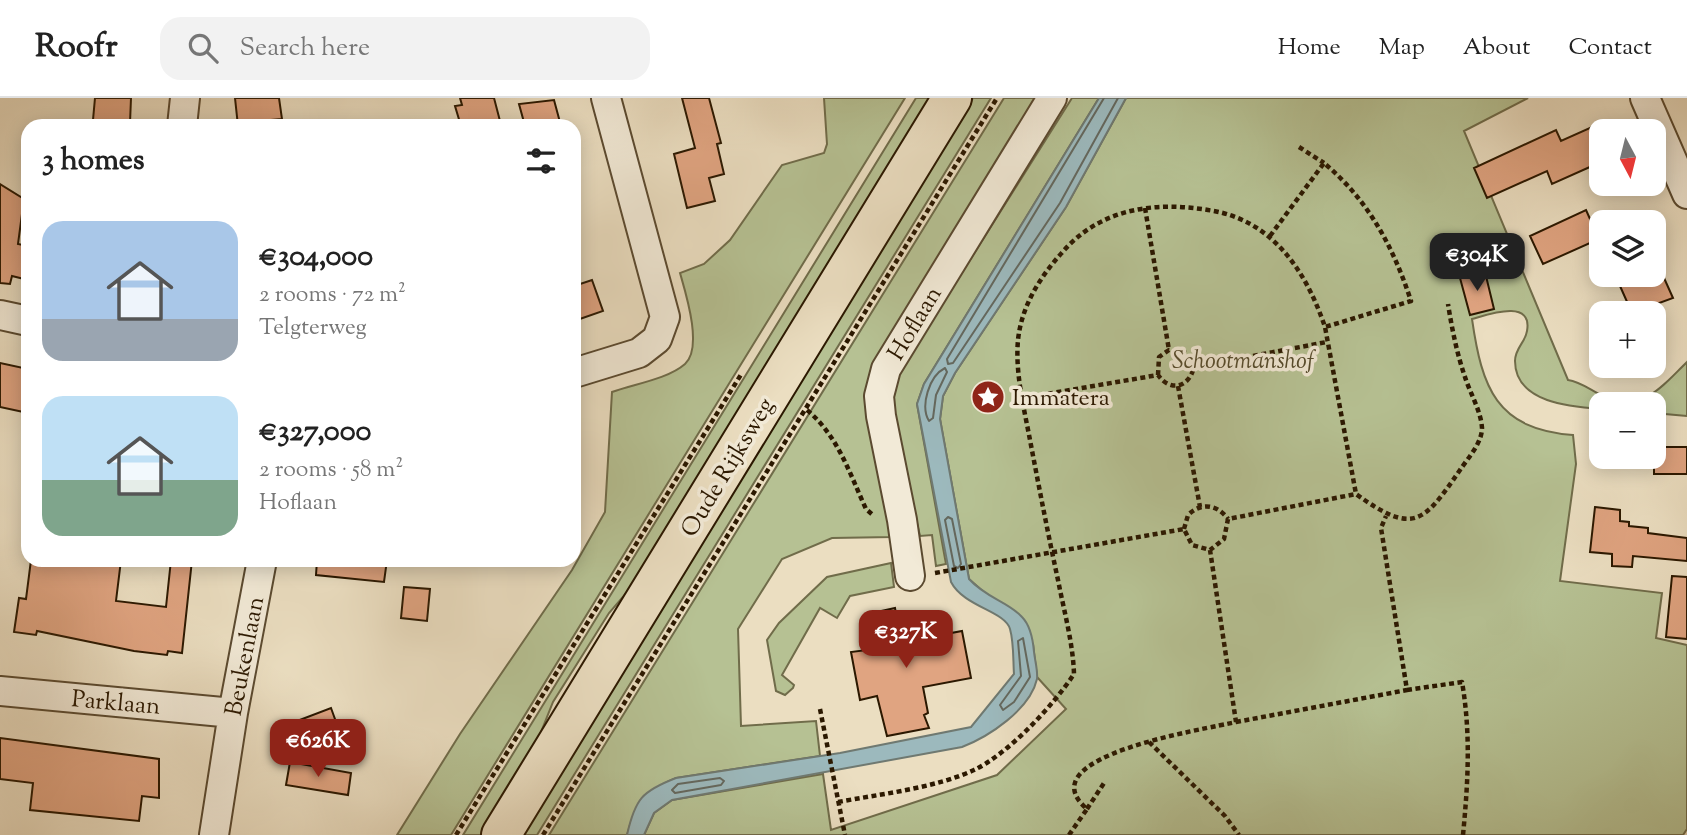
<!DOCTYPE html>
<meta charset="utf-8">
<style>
body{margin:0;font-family:"Sorts Mill Goudy",serif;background:#f2f2f2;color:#222;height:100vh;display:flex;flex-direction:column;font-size:26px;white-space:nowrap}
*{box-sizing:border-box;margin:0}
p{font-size:23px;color:#767676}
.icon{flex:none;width:38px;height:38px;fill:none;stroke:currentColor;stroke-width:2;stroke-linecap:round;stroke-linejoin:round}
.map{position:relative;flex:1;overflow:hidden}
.panel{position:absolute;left:21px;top:21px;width:560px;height:448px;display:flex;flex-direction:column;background:#fff;border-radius:21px;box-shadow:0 4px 18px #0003}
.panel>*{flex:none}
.needle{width:46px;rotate:173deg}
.tools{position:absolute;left:1589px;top:21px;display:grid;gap:14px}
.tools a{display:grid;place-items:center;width:77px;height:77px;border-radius:14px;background:#fff;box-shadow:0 4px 18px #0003;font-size:35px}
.price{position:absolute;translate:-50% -60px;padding:0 16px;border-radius:14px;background:#8f2418;color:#fff;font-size:23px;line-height:46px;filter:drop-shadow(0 2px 4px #0008)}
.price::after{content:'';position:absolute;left:50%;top:42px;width:21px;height:16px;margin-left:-10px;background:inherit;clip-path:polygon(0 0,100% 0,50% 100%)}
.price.selected{background:#222;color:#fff}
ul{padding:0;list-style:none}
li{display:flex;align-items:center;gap:21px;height:175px;padding:0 21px}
li span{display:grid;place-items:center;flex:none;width:196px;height:140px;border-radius:21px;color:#555}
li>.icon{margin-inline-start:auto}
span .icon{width:84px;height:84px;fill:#fffc;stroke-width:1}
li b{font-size:30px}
h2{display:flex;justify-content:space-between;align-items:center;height:84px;padding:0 21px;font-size:30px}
header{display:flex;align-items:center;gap:42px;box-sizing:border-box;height:98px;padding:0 35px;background:#fff;border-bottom:2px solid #e0e0e0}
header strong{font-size:33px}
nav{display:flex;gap:38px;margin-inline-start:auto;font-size:24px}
.search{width:490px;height:63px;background:#f2f2f2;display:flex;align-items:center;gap:18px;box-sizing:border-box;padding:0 24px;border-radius:21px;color:#767676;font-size:26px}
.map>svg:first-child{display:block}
.green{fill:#b6c193;stroke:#706c4a;stroke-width:2}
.water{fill:#9cb9bd;stroke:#6f7971;stroke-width:2}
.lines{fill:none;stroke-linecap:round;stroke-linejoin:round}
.shore{stroke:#64685e;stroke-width:2}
.building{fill:#e0a481;stroke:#2b1800;stroke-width:2}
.minor-casing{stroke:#5b4a30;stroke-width:32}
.primary-casing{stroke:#2b1800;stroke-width:42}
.path{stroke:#2b1800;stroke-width:4.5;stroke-dasharray:5 3.5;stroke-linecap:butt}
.minor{stroke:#f2ead7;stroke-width:28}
.primary{stroke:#ebdec1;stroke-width:38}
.labels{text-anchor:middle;stroke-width:7;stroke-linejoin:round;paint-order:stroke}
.street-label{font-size:24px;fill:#2b1800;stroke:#f2ead7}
.park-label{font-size:24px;font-style:italic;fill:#554b2c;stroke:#f2ead7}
.poi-label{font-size:24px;fill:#2b1800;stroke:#f2ead7;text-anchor:start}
</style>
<header>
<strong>Roofr</strong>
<div class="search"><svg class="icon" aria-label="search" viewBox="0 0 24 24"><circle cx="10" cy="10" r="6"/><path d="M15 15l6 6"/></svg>Search here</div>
<nav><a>Home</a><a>Map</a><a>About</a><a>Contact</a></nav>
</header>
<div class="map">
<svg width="1687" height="737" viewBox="0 0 1687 737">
<rect width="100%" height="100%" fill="#ebdec1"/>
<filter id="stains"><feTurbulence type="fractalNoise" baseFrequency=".00286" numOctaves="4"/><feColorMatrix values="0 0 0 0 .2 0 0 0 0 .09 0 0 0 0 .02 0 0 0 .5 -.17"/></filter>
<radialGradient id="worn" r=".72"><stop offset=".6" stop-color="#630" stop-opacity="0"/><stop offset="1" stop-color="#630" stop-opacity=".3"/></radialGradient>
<path class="green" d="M824 0H905L451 737H397L460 636 572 472 605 414 612 294C634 286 668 281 685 266 703 250 686 196 680 175L704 166 730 142 782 67 824 55 827 46Z
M916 0H937L647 471 609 515 553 604 531 659 483 737H463Z
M973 0H991L537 737H517Z
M1004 0H1042L878 269 892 439 832 440 782 461 738 531 741 628 816 623 820 658 676 680C652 689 633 711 627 737H549Z
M1072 0H1099L924 286 917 306 946 466 936 468 932 437 920 438 892 317 891 287Z
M1126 0H1528L1464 33 1568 282C1583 284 1593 295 1608 300 1645 313 1663 287 1687 264V318L1654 315V306H1601V311C1572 309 1515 305 1515 263 1515 250 1525 245 1527 233 1533 200 1487 217 1472 221 1482 290 1496 331 1573 337L1576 366 1560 483 1662 495 1656 540 1687 547V731L1683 737H644L654 715 672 702 823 676 831 732 997 677 1066 611 1037 579 1033 546 994 503 969 481 940 321 943 298 955 275 1066 109Z
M891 465 894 489 850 498 837 520 820 510 782 577 794 587 793 590 785 597 776 593 767 542 779 525 827 479Z"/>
<path class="water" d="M1099 0H1126L1066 109 955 275 943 298 940 321 969 481C986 500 1009 504 1022 519 1031 528 1033 542 1034 554 1035 563 1038 573 1037 581 1030 612 988 639 962 649L672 702 654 715 644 737H627C635 701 642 693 676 680L840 655 971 629 1014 576C1013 563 1014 545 1010 531 1005 513 964 509 951 484L917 306 924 286Z"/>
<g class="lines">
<path class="shore" d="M1104 0 947 261 948 266 953 265 1060 105 1118 0
M945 270 947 274 936 297 933 320 929 323C920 308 929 278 945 270Z
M948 419 952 421 961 466 958 470 954 468 945 422Z
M1023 540 1030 579 1014 604 1003 612 1000 607 1021 578 1018 543Z
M720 680 724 683 721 687 675 695 672 692 678 686Z"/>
</g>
<path class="building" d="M95 0H131L130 25 93 22Z
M235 0H279L282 21 272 22 273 28H238Z
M460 0H494L500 23 481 28H461L455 8 462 7Z
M682 0H709L721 45 717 46 724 76 709 80 715 103 687 110 674 56 695 50Z
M554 2 561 28H525L519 6Z
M1601 25V64L1552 86 1547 73 1487 100 1474 70 1556 32 1561 43Z
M0 86 24 101 18 146 28 148V182L12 178 10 186 0 185Z
M1586 112 1599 141 1543 166 1530 138Z
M1660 171 1673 200 1632 215 1620 188 1654 177Z
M1485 174 1494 211 1470 217 1460 180Z
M592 182 603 213 574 223V188Z
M0 265 28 271V315L0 309Z
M1654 349H1687V376H1654Z
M1595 409 1620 412V423L1629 424V428L1648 430V435L1687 440V463L1633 458 1632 469 1612 468V456L1590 454Z
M31 462H121L116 503 166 509 171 462H192L182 555 168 553 167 557 134 553 37 533 36 537 14 534 19 500 26 501Z
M317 462H387L384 484 316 477Z
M1672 478 1687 479V541L1666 539Z
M404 489 430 491 427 523 401 520Z
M895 510 898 528 911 526 914 542 962 533 971 580 923 589 928 615 924 617 929 630 887 638 877 598 860 602 851 554 867 552 864 535 876 533 872 515Z
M331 610 340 635 292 653 297 623Z
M0 640 159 661V700L142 698 139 723 30 712 33 685 0 681Z
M290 664 351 675 348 697 286 687Z"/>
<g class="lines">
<defs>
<path id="minor" d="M1645 0 1687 96
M182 28 185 0
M0 217 28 223
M574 275 639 255 657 241 665 219 606 0
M910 478 902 422 881 318 879 298 886 271 1052 0
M0 593 233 615
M214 737 233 615 262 462"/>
<path id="primary" d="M501 737 952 0"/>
</defs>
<use href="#minor" class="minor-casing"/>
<use href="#primary" class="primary-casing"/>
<path class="path" d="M1299 49 1324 65
M1145 110 1169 252
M1270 138 1324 65C1368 102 1393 148 1411 203L1325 229
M1158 277 1159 259 1169 252 1187 255 1194 269
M1178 288 1200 409
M1023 300 1158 277C1170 294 1189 290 1194 269L1327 244
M807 312C838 338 849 374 866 411L874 418
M1184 431 1188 417C1201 404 1217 406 1228 421
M935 475 1184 431 1192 447 1210 452 1224 441 1228 421 1356 396C1413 437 1423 426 1460 372 1468 360 1482 345 1482 330 1481 313 1470 295 1465 279 1457 256 1452 231 1448 206
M1407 592 1462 584C1471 636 1468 685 1463 737
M820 611 845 737
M1236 624 1407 592 1381 430 1386 418
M1149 644 1225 718 1239 737
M838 704C881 696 935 690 974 672 1008 656 1053 608 1074 576 1073 545 1064 513 1058 482 1048 436 1039 389 1030 342 1024 310 1015 275 1018 242 1022 204 1044 173 1070 146 1108 109 1158 104 1208 112 1272 121 1306 173 1325 229L1356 396
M1087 711 1104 685
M456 737 742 275
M543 737 997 0
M1069 737 1087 711C1025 658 1207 631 1236 624L1210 452"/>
<use href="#minor" class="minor"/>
<use href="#primary" class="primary"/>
</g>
<defs>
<symbol id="sight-disc" viewBox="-11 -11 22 22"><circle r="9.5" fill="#8f2418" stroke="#f2ead7"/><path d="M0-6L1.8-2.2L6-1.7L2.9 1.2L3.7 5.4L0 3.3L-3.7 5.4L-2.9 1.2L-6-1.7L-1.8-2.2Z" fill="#fff"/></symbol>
</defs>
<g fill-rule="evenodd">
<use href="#sight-disc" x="969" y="280" width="38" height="38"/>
</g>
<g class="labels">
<g class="street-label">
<text transform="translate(914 225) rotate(-59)" y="8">Hoflaan</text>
<text transform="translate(727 369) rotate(-59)" y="8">Oude Rijksweg</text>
<text transform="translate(244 558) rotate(-79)" y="8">Beukenlaan</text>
<text transform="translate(116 604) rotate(5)" y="8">Parklaan</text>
</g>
<g class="park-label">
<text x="1243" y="270">Schootmanshof</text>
</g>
<g class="poi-label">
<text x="1012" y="307">Immatera</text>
</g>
</g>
<rect width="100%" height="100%" filter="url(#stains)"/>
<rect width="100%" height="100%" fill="url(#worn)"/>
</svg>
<div class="tools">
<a><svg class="needle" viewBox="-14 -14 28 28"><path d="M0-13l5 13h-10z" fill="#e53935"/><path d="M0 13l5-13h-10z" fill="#767676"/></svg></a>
<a><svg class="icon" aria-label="layers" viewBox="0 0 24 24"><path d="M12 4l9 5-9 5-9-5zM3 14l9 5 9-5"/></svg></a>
<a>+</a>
<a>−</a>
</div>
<b class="price selected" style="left:1477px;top:195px">€304K</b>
<b class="price" style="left:906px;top:572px">€327K</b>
<b class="price" style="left:318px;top:681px">€626K</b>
<section class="panel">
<h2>3 homes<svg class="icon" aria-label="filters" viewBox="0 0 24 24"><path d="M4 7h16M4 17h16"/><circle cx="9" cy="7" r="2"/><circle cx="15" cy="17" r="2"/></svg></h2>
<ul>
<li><span style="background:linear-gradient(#a9c7e8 70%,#9aa5b1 0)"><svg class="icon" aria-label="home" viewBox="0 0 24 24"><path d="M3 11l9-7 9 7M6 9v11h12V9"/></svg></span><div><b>€304,000</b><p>2 rooms · 72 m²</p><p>Telgterweg</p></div></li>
<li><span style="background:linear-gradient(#bfe0f5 60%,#7fa58c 0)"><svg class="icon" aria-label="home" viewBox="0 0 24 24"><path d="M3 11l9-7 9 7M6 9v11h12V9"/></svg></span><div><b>€327,000</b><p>2 rooms · 58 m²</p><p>Hoflaan</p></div></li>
</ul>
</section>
</div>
